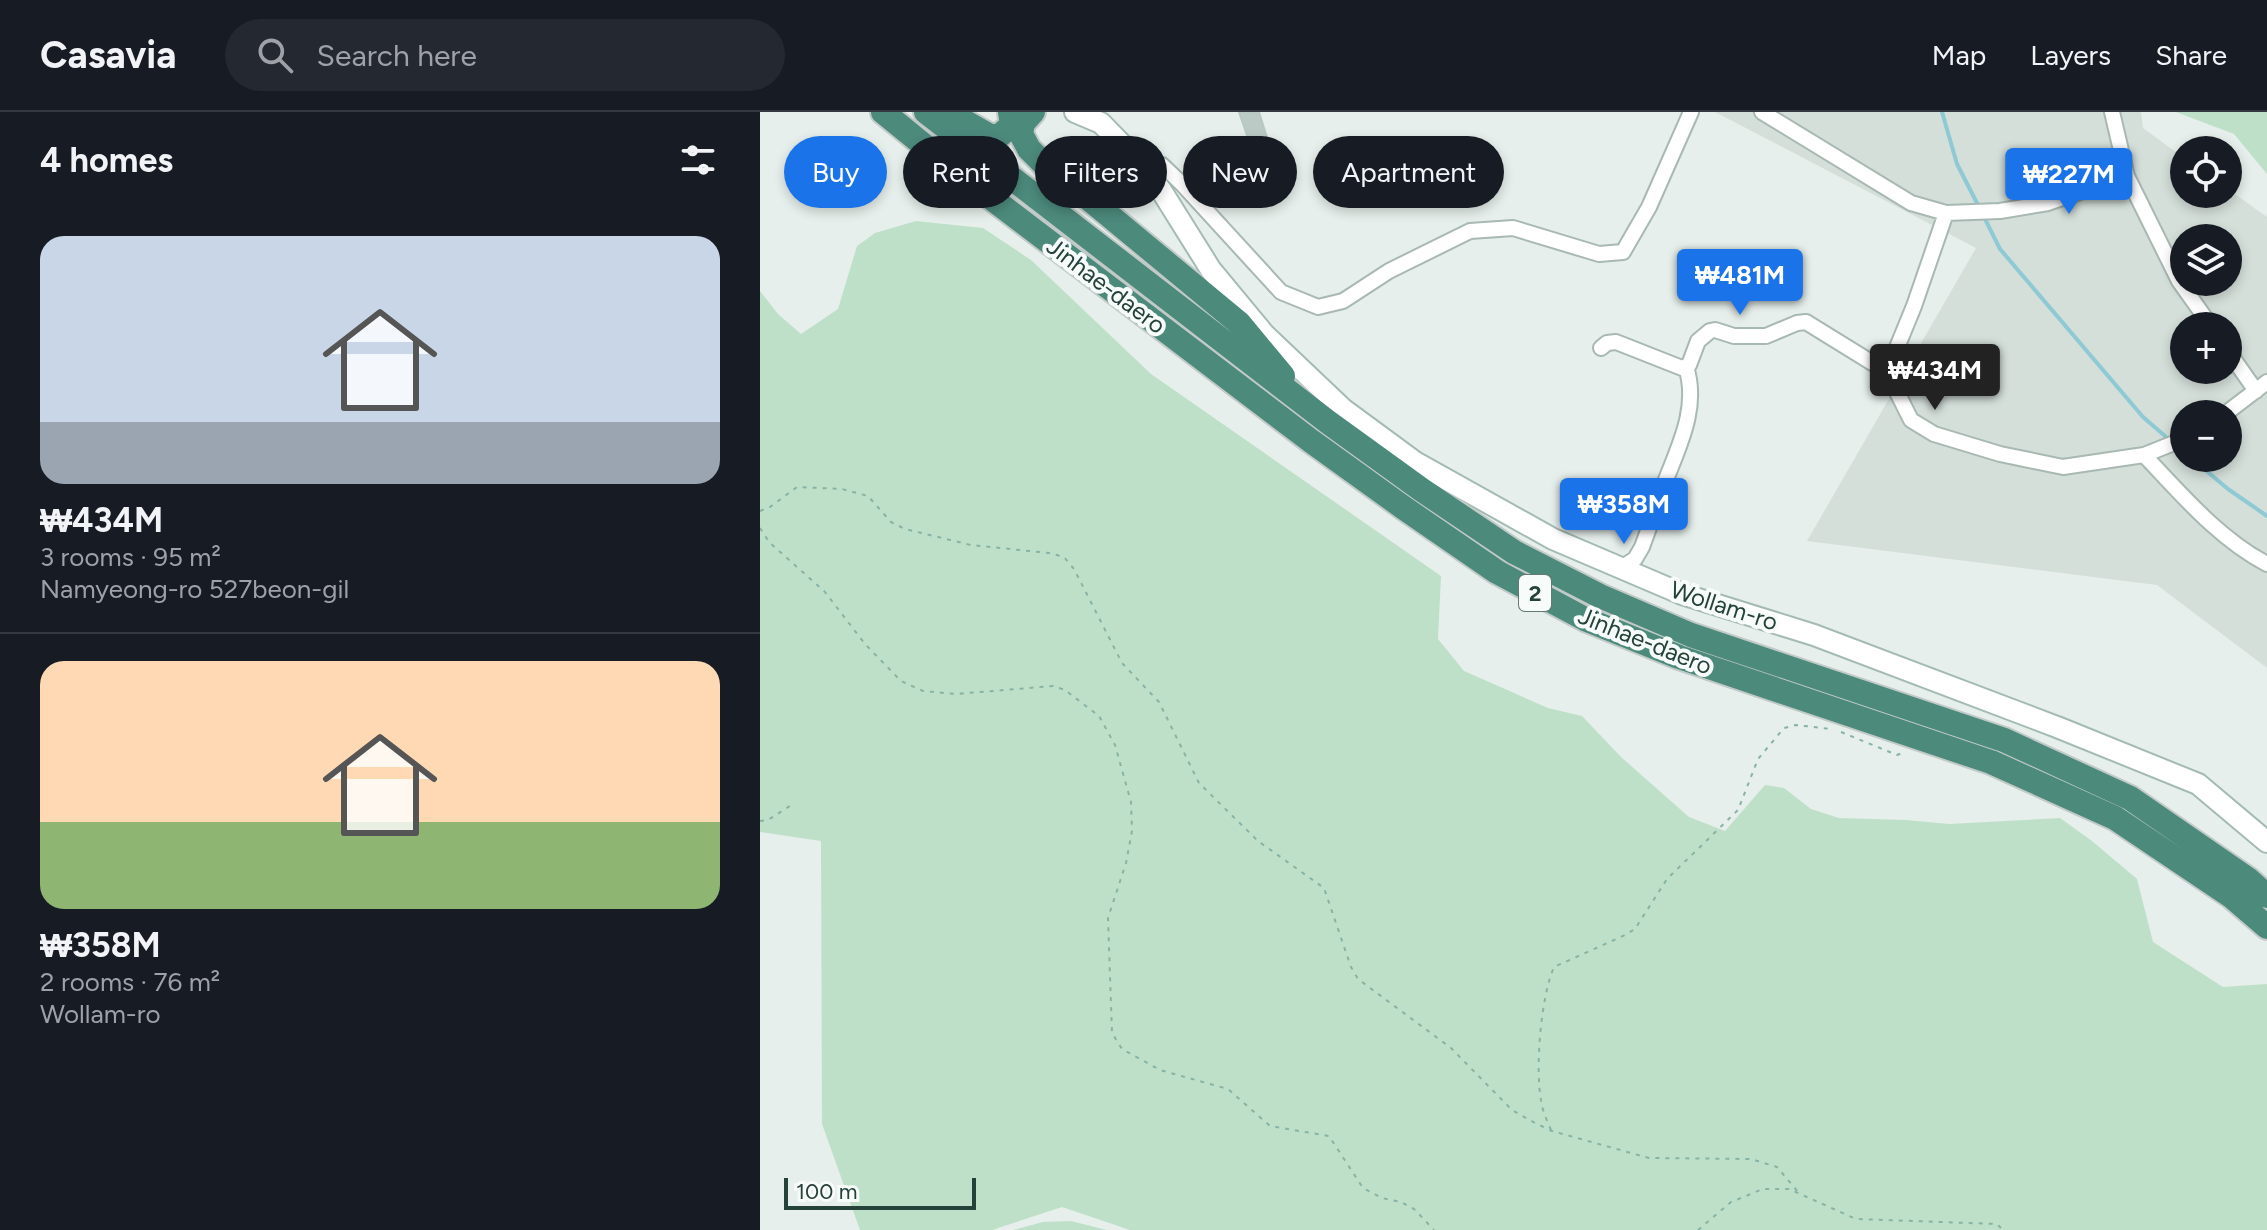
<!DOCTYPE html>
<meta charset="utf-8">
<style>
body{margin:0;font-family:Figtree,sans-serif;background:#242831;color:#f1f3f6;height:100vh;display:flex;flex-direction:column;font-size:30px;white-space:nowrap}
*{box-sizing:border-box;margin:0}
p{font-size:26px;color:#9ea1a6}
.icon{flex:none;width:44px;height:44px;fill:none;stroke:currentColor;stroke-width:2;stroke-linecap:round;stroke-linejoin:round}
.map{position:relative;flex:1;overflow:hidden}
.drawer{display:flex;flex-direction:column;background:#171b24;width:760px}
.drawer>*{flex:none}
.banner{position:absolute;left:24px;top:24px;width:760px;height:72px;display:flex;gap:16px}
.fabs{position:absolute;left:1410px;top:24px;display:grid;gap:16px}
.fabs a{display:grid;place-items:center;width:72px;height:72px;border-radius:50%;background:#171b24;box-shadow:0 4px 12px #0003;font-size:40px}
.scale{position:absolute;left:24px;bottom:20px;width:192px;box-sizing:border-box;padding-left:8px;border:4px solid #24423a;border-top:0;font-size:22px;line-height:28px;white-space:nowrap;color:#24423a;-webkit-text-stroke:6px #f7fbf9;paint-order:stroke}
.price{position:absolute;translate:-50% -68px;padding:0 18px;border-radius:8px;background:#1a73e8;color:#fff;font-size:26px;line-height:52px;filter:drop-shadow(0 2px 4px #0008)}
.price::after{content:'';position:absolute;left:50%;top:48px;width:24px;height:18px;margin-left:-12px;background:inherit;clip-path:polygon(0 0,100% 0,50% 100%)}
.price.on{background:#222;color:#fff}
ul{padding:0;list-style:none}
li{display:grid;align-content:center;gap:16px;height:424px;padding:0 40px}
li+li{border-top:2px solid #363941}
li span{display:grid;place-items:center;height:248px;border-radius:24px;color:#555}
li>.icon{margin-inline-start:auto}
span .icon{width:144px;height:144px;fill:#fffc;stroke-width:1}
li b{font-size:34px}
h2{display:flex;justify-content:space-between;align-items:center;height:96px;padding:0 40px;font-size:34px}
.pill{padding:0 28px;border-radius:36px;background:#171b24;box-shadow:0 4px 12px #0003;font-size:28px;line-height:72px}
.pill.on{background:#1a73e8;color:#fff}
header{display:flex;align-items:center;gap:48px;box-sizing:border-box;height:112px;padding:0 40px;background:#171b24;border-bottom:2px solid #363941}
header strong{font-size:38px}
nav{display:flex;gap:44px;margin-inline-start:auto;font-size:28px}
.search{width:560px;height:72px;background:#242831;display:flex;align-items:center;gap:20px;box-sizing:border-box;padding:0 28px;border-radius:44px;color:#9ea1a6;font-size:30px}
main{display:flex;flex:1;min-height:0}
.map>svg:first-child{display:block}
.built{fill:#d4dfda;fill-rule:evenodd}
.green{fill:#bfe0c8}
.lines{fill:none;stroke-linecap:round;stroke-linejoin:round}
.stream{stroke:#8ec9d4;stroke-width:4}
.building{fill:#bbcac4;stroke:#b8c9c2;stroke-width:2}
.minor-casing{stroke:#a8b8b2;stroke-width:18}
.secondary-casing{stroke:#a4bbb3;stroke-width:24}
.trunk-casing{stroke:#c2cac8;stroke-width:28}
.path{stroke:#86b3a5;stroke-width:2;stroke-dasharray:4 6;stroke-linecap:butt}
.minor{stroke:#fff;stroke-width:14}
.secondary{stroke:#fff;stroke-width:20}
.trunk{stroke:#4c8a7c;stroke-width:24}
.labels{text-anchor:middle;stroke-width:8;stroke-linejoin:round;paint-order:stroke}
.shield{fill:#f7fbf9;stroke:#637a73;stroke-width:2}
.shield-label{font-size:22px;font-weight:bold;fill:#24423a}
.street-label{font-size:24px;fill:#24423a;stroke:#f7fbf9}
</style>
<header>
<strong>Casavia</strong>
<div class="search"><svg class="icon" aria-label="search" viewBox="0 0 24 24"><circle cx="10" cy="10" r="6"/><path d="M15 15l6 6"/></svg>Search here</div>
<nav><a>Map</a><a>Layers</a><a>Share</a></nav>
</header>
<main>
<section class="drawer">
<h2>4 homes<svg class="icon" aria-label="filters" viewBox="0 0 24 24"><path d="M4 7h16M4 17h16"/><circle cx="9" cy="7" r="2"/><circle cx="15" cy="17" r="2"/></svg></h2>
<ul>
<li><span style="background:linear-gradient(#c9d6e8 75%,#9aa5b1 0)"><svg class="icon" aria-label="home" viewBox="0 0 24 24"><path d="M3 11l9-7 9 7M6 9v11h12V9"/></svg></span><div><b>₩434M</b><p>3 rooms · 95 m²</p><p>Namyeong-ro 527beon-gil</p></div></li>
<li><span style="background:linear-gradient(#ffd9b3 65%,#8fb573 0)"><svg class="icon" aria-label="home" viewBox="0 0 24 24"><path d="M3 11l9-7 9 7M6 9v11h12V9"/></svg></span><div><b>₩358M</b><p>2 rooms · 76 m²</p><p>Wollam-ro</p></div></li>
</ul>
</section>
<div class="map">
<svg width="1507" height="1118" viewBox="0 0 1507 1118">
<rect width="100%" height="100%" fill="#e6efeb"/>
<path class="built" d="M955 0H1381L1383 16 1424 46V82H1468V77L1507 105V556L1397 473 1047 429 1216 136ZM1424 126H1468V170H1424ZM1424 214H1468V258H1424ZM1424 302H1468V346H1424Z"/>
<path class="green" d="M1416 0H1507V62L1474 22Z
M156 109 223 116 271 148 391 262 681 464 678 527 704 559 788 596 822 604 861 645 929 705 965 719 1005 673 1024 676 1051 697 1079 706 1146 708 1189 712 1300 706 1332 729 1377 767 1393 830 1463 875 1507 872V1118H370L302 1095 232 1118H100L62 1012 61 729 0 720V179L18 202 41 222 78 197 97 134 115 121Z
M311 1109 347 1118H253L283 1110Z"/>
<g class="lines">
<path class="stream" d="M1182 0 1197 52 1220 97
M1224 105 1240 137 1383 305 1405 324
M1422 339 1424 340
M1431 346 1468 377 1507 404"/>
</g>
<path class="building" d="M479 0H499L508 29 491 35Z"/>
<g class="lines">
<defs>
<path id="minor" d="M1002 0 1151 91 1186 101 1240 99 1288 91 1367 64
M1352 0 1367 64 1419 169 1451 214
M377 49 402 53 423 73 521 180 558 195 583 189 629 159 710 119 753 116 839 142 863 140 889 95 931 0
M1186 101 1154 194 1127 260 1151 308 1174 322 1240 342 1303 355 1384 343 1424 327
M841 236 847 231 856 230 922 256 929 253 938 229 950 219 955 218 974 224H1006L1037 211 1046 210 1127 260
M1468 239 1496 279
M1465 302 1507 270
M1384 343C1421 382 1459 427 1507 452
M861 456 875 447 882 435C890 414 897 392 905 370 919 334 939 295 926 255"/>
<path id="secondary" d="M315 0 341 11 377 48 401 78 451 158 504 222 583 297 655 350 793 427 922 482 1054 523 1297 615 1438 672 1507 730"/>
<path id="trunk" d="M123 0 193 57 551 329 644 396 737 460 825 507 919 545 1231 650 1355 706 1471 784 1507 815
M166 0 568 310 662 378 754 440 840 484 931 523 1244 628 1370 686 1489 768 1507 784
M188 0 228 23 238 25 252 13 250 0
M273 0 263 11 261 22 269 37 284 52 328 86 479 211 523 264"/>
</defs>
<use href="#minor" class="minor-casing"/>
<use href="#secondary" class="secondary-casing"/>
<use href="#trunk" class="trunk-casing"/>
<path class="path" d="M0 399 10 395 37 375 82 377 108 384 131 410 145 417 211 433 289 441 304 445 314 457 362 551 399 590 439 671 498 729 564 776 591 855 598 867 691 936 752 998 775 1011 792 1019 889 1046 991 1047 1017 1055 1039 1081
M0 416 9 430 65 480 105 532 141 569 163 579 196 582 293 574 305 578 339 604 355 633 371 690 372 719 366 751 348 806 352 921 362 937 400 958 468 977 510 1014 569 1024 603 1076 622 1086 641 1090 654 1097 674 1118
M1081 620 1137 643 1145 640
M0 709 8 708 33 692
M791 1018C787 1009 782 998 781 988 775 956 781 884 794 855L863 824 875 817 907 767 978 698 998 647 1024 616 1036 613 1071 617
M938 1118 971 1090 1003 1077H1029L1096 1107 1237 1112 1243 1118"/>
<use href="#minor" class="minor"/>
<use href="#secondary" class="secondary"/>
<use href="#trunk" class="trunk"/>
</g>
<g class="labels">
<rect class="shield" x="759" y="463" width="32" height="36" rx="6"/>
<g class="shield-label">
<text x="775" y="489">2</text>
</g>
<g class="street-label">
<text transform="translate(346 174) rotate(37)" y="8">Jinhae-daero</text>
<text transform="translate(964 494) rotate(18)" y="8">Wollam-ro</text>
<text transform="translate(885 529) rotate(22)" y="8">Jinhae-daero</text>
</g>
</g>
</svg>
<div class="fabs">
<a><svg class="icon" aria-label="locate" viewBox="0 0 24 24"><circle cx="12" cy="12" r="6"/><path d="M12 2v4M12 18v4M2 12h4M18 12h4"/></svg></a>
<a><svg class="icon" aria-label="layers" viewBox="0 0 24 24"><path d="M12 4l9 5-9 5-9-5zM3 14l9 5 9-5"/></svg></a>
<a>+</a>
<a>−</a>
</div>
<div class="scale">100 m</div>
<b class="price" style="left:1309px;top:104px">₩227M</b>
<b class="price" style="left:980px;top:205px">₩481M</b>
<b class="price on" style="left:1175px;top:300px">₩434M</b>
<b class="price" style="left:864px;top:434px">₩358M</b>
<div class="banner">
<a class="pill on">Buy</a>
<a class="pill">Rent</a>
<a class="pill">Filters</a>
<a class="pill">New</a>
<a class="pill">Apartment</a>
</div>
</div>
</main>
